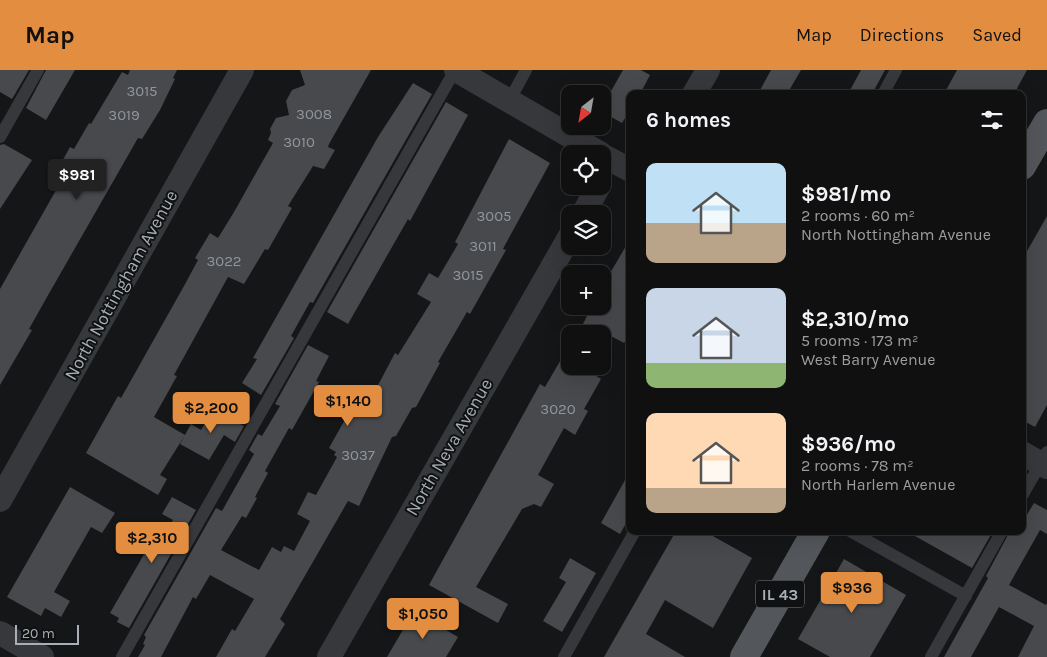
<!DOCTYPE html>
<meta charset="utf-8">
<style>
body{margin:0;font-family:Karla,sans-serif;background:#19191a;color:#f1f3f6;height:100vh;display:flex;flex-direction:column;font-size:19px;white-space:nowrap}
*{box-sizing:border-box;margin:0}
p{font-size:16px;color:#9c9d9f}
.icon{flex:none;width:28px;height:28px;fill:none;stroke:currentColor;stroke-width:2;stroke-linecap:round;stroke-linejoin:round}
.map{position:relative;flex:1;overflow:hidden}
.panel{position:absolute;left:626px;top:20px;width:400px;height:445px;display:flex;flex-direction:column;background:#101011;border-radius:10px;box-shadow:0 5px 20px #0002,0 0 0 1px #303031}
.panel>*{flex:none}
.needle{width:32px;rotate:211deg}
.tools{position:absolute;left:561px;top:15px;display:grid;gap:10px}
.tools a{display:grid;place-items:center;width:50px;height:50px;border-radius:10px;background:#101011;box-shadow:0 5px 20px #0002,0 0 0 1px #303031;font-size:25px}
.scale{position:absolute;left:15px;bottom:12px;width:64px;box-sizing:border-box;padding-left:5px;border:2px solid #a8afb6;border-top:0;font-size:14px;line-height:18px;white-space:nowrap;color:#a8afb6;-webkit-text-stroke:4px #101112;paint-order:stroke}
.price{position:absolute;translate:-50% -42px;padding:0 11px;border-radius:5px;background:#e38d41;color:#111;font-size:16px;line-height:32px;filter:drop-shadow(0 1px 2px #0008)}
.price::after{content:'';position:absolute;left:50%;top:30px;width:15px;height:11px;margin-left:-8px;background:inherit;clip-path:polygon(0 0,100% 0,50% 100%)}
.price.selected{background:#222;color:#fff}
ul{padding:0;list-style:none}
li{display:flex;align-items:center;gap:15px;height:125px;padding:0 20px}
li span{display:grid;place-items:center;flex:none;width:140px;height:100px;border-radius:10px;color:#555}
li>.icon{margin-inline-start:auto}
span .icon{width:60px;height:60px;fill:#fffc;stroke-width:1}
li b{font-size:21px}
h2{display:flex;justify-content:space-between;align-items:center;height:60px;padding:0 20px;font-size:21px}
header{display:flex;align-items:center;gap:30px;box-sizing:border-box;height:70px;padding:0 25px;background:#e38d41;color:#111}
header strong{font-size:24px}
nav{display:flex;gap:28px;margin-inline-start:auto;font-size:18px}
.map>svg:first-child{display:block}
.building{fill:#47494c}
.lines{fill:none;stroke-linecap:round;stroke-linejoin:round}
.lane{stroke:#37383c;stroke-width:12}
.street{stroke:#37383c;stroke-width:24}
.primary{stroke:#53565a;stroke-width:28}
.labels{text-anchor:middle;stroke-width:4;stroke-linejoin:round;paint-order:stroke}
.number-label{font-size:15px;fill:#90969c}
.shield{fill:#101112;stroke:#7a8085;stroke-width:1}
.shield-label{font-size:16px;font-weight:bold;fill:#a8afb6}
.street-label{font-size:18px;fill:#a8afb6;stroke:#101112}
</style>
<header>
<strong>Map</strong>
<nav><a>Map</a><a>Directions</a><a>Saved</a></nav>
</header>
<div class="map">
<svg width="1047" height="587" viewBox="0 0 1047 587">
<rect width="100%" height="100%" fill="#151617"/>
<path class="building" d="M0 0H29L12 29 0 22Z
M46 0H75L46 50 26 38Z
M130 0H177L173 8 175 9 160 40 142 69 138 68 47 227 29 259 32 260 0 315V219L68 99 60 95 70 77 74 79 89 53 91 54 122 2 128 5Z
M300 0H371L329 74 328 77 335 80 324 99 313 96 288 136 292 138 268 180 265 179 244 214 228 207 174 305 177 306 154 347 185 365 160 405 167 409 158 425 86 383 118 326 121 328 184 216 198 190 195 188 210 163 218 168 234 142 273 73 268 70 271 63 270 59 276 48 289 45 286 31 292 20 305 15Z
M623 0H641L650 5 640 24H630V40L622 53 602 42V37Z
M771 0H801L787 24H758Z
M861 0H885L872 24H848Z
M957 0H1027L1014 24H944Z
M413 13 432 24 313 233 310 232 291 266 294 268 261 325 242 313 257 289 253 288 378 67Z
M446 32 468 45 410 151 408 149 348 254 327 242Z
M509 69 550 93 505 175 503 179 506 180 470 244 467 242 438 292 440 293 416 337 412 338 396 366 392 367 359 436 348 431 280 549 285 554 265 587H216L232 559 235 561 254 529 210 505 196 529 193 527 161 587H138L145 575 143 574 146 567 144 565 216 438 222 441 254 384 249 380 258 364 262 366 280 336 275 334 308 275 329 286 316 311 319 312 292 360 289 358 265 401 268 403 255 427 257 428 246 448 242 446 221 480 259 500 272 477 281 482 284 476 294 481 310 451 297 444 308 422 316 425 337 387 334 385 336 382 329 378 352 337 359 341 363 334 367 336 395 283 398 285 431 232 417 224 429 203 438 208 458 174 455 172Z
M4 74 32 90 0 139V75Z
M1047 146V335L1035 357 1022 350V190Z
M630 169V263L624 273 607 264H578L592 236H602V217Z
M570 274V296H597L593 304 601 309 584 339 588 341 575 365 564 358 538 405 554 414 541 437 534 434 522 439 476 517 508 534 498 553 429 515 540 314 545 317Z
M214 338 244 356 235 372 224 365 209 390 180 374 191 354 201 360Z
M630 401V446L620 464 601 453Z
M70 417 115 443 102 463 91 457 54 522 70 531 61 547 45 538 41 546 7 527Z
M172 427 196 440 129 558 117 552 119 548 110 543 150 474 156 477 173 450 162 444Z
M1034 433 1047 440V464L1040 460 1009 515 1046 535 1047 533V587H1018L1034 556 999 537 971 587H944L988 508 986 506 1010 461 1017 463 1022 461V453Z
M676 461H704L752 488 713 558 665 530 646 564 685 587H604Z
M906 461H993L972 498Z
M570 488 596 503 562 562 543 551 566 512 559 508Z
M844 489 906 525 870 587H830L798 569Z
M414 541 458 567 446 587H387Z"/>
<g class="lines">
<path class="lane" d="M883 24 896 0
M509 31 526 0
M0 67 38 0
M1022 426 1047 382
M850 461 966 526
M122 587 455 0
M564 587 635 461
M931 587 1002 461"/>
<path class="street" d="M456 0 601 84
M694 24 708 0
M602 85 630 100
M583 144 599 116
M1022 383 1047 397
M0 430 242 0
M0 563 42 587
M329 587 570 166"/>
<path class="primary" d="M1022 96 1047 53
M744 587 816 461"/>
</g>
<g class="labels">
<g class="number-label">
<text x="142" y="26">3015</text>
<text x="314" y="49">3008</text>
<text x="124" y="50">3019</text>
<text x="299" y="77">3010</text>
<text x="494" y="151">3005</text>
<text x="483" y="181">3011</text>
<text x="224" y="196">3022</text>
<text x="468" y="210">3015</text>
<text x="558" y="344">3020</text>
<text x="358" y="390">3037</text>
</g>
<rect class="shield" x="756" y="510.5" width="48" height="27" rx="4"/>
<g class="shield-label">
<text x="780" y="530">IL 43</text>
</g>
<g class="street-label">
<text transform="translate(121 215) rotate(-61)" y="6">North Nottingham Avenue</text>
<text transform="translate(449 377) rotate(-60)" y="6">North Neva Avenue</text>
</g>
</g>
</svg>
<div class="tools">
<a><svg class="needle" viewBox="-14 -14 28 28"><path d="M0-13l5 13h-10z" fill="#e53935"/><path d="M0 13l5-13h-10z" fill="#9c9d9f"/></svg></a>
<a><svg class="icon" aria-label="locate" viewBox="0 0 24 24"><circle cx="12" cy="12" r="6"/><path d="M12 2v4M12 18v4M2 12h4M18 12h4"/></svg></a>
<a><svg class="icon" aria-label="layers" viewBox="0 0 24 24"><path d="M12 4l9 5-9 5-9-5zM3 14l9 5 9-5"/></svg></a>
<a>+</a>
<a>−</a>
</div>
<div class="scale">20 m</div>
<b class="price selected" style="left:77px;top:131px">$981</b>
<b class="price" style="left:348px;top:357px">$1,140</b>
<b class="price" style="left:211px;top:364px">$2,200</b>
<b class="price" style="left:152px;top:494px">$2,310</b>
<b class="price" style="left:852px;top:544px">$936</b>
<b class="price" style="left:423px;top:570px">$1,050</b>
<section class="panel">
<h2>6 homes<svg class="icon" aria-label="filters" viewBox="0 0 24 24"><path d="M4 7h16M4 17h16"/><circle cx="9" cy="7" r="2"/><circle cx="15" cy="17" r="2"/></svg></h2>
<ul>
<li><span style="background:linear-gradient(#bfe0f5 60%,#b9a48a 0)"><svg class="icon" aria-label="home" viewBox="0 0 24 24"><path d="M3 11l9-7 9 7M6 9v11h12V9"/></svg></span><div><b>$981/mo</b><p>2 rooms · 60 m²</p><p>North Nottingham Avenue</p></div></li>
<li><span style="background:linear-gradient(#c9d6e8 75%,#8fb573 0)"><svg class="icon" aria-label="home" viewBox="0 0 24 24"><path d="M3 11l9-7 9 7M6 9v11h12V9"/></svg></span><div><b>$2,310/mo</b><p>5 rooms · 173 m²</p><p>West Barry Avenue</p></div></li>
<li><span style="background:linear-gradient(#ffd9b3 75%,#b9a48a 0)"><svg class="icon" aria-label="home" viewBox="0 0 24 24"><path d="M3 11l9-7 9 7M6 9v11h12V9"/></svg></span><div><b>$936/mo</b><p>2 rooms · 78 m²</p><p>North Harlem Avenue</p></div></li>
</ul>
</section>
</div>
